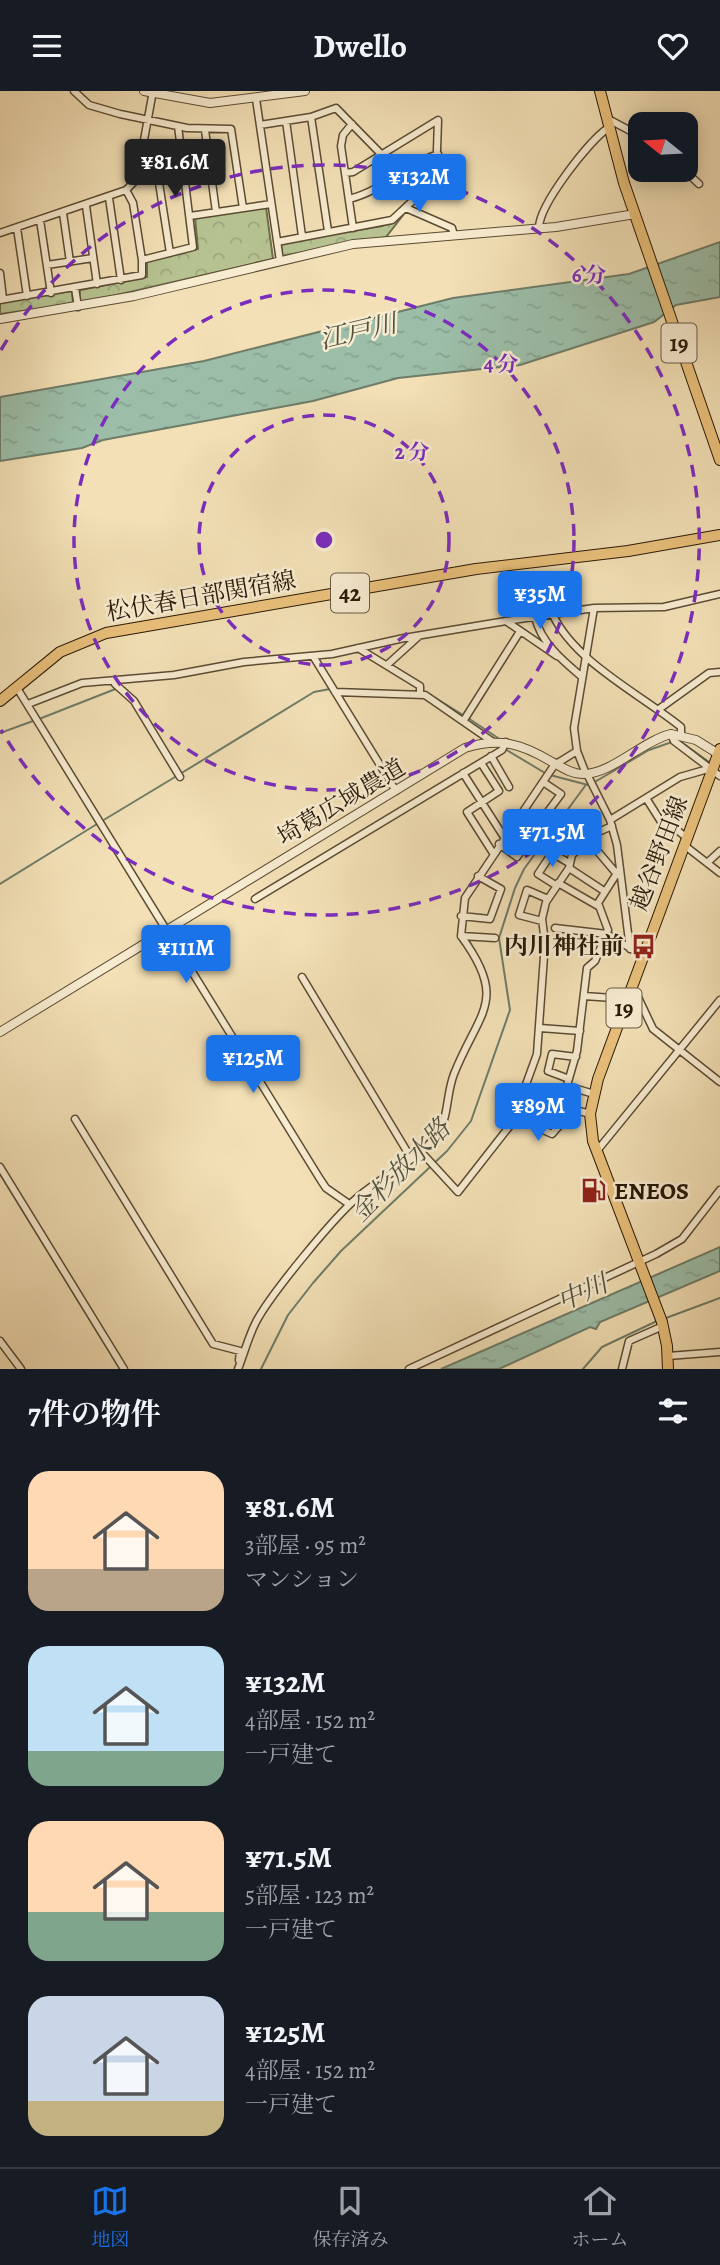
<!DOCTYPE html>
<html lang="ja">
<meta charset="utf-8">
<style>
body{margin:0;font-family:Alegreya,"Noto Serif JP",serif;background:#242831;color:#f1f3f6;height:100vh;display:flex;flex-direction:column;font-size:26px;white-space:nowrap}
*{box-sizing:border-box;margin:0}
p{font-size:23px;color:#9ea1a6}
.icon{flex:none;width:38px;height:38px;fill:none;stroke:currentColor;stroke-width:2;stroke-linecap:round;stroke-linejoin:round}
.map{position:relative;height:1278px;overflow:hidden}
.panel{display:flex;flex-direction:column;background:#171b24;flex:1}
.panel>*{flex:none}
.needle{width:46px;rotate:288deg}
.buttons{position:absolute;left:628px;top:21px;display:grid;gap:14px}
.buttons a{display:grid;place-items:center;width:70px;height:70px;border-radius:14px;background:#171b24;box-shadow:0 4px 18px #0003;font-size:35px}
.price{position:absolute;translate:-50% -60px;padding:0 16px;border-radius:7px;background:#1a73e8;color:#fff;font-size:23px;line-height:46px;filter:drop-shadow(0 2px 4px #0008)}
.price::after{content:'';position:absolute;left:50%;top:42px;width:21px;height:16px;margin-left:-10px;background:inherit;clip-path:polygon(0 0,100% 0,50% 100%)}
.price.active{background:#222;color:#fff}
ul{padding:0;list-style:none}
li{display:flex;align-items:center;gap:21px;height:175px;padding:0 28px}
li span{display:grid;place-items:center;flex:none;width:196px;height:140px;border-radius:21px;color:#555}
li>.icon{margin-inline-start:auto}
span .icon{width:84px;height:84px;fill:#fffc;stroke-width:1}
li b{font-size:30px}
h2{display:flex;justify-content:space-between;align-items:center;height:84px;padding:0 28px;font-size:30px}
header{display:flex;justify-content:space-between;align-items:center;height:91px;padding:0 28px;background:#171b24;font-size:32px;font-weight:600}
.menu{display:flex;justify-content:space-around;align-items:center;height:98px;border-top:2px solid #363941;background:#171b24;font-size:19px;color:#9ea1a6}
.menu a{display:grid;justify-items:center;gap:4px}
.menu .active{color:#1a73e8}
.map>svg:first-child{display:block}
.park{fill:url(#park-crowns);stroke:#6f6e4c;stroke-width:2}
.water{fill:url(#water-ripples);stroke:#6e7c68;stroke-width:2}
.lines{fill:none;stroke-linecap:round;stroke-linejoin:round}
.stream{stroke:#6e7c68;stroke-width:2}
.minor-casing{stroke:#5b4b33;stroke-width:9}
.tertiary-casing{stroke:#5b4b33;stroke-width:10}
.primary-casing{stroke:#281907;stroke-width:12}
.minor{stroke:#f7ebd0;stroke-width:6}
.tertiary{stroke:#f7ebd0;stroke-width:8}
.primary{stroke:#eac07b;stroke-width:10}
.ring{fill:none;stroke:#7b2cbf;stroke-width:3.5;stroke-dasharray:12 9}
.labels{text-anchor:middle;stroke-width:5;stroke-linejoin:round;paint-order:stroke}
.shield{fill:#f7ebd0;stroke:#665843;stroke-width:2}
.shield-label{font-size:23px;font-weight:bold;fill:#281907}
.street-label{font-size:24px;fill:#281907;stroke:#f7ebd0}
.poi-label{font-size:24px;font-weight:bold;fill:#281907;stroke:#f7ebd0;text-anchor:end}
.water-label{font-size:26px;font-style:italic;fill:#515340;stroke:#f7ebd0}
.centre{fill:#7b2cbf;stroke:#f7ebd0;stroke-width:3.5}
.ring-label{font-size:21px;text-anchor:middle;font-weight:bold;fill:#7b2cbf;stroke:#f7ebd0;stroke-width:5;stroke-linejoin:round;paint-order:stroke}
</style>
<header><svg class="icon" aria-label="menu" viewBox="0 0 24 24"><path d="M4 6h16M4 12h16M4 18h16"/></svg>Dwello<svg class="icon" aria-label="heart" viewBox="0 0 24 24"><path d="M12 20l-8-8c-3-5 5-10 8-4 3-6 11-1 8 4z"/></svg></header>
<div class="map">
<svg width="720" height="1278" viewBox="0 0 720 1278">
<defs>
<pattern id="park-crowns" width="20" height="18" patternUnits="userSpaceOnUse" patternTransform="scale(1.75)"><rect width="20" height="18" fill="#b6c391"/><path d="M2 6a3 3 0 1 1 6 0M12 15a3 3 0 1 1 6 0" fill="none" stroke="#9ca77c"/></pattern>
<pattern id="water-ripples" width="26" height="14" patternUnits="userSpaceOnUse" patternTransform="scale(1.75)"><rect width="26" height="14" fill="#9cbea9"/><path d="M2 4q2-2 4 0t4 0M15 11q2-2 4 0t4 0" fill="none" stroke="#86a390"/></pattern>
</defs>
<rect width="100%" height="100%" fill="#f3e0b6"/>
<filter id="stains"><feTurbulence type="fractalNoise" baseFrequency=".00286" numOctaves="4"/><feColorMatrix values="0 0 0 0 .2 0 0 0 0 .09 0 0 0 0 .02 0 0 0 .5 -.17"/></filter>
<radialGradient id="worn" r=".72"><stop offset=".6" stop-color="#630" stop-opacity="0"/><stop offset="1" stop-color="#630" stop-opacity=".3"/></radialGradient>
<path class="park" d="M266 116 273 168 82 212 79 209 80 199 147 186V169L198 158 195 126Z
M404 123 386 146 282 165 281 152 382 135Z
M72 200 73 213 0 223V210Z"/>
<path class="water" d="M720 151V206L676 214 654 231 520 274 398 287 313 310 103 349 82 357 0 370V306L204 270 453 207 629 183Z
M720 1156V1180L600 1231 596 1238 590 1236 499 1278H441Z"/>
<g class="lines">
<path class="stream" d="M335 598 417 601
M429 603 463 624
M468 627 498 647
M39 628 118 597
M0 642 33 630
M680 650 709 671
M505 658 545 682
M180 683 314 601 330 598
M550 684 588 694
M593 692 649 659 672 651
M102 730 175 686
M0 793 97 733
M0 1083 120 1278
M666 1227 720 1207
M261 1278 288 1224 313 1192 341 1160 447 1060 471 1030 510 919 499 847 515 797 524 778 585 695
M583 1278 602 1256 657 1230"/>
<defs>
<path id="minor" d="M74 0 89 14 120 23 187 37 231 38 243 117
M256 8 280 170
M311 26 328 140
M608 28 640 45
M286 30 302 145
M352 33 343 44 341 55 353 137
M260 34 311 26 336 17 381 63
M205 39 216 121
M145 76 159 92 170 162
M684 79 699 93
M126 99 133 112 142 169
M109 107 121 189
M349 108C382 100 406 74 438 63
M86 115 97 193
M406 117 452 137 454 144
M63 122 70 171
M190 125 271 113
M40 129 51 202
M539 136C540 113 588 51 608 37
M17 137 27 205
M0 142 126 99 140 85 147 71 144 49 153 0
M277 151 392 129 436 88 438 29 353 81 345 82
M47 174 93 167
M0 182 3 208
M75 197 78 216
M0 209 142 184V169L193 156 178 35
M553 524C575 571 640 603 681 636V644
M535 526C541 552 563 570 582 586
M506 530 557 565
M358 557 420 595V603
M313 565 396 700
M387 574 419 545
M115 589V593L134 610 180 686
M17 597 320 1088 326 1097 349 1113
M335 601 425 604 493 651
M28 613 82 592 174 584 244 571 332 563 404 547 506 530 594 517 664 516 720 503
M659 618 709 582 720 581
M464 629 519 542
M671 643 674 650 720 685
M491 665 509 696
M481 672 499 700 467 721 493 762
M556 673 577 660
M463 682 504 746
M586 683 577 660 574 637 594 517
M587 683 610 729 617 754 630 858
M646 707 665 737 677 739 687 747
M520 723 538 734 561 703 543 691
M610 729 680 686 708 678
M588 749 616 782
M499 753 517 766 527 752 509 739
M684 754 720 782
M707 772 720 760
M569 777 604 800
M558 792 598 815
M557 795 538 783 552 762 569 772
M255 808 502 659 506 651
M461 825 490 828 501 798 478 785
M542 830 519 824 527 799 548 808
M555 837 607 843 643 865
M461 845 495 847
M302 886 411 1067
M631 899 636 902 653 938 720 991
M584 905 628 908
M540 937 580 940
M569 988 548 980 552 963 576 966
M567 995 594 1003
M523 1004 590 1023
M546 1011 534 1035 552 1043 573 1019
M561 1015 577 960 587 877 595 870 608 839 598 812 619 779
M75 1028 213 1253 240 1260 239 1269
M596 1061 720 909
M413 1066 424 1064 458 1101 512 1032 537 963 545 851 542 828 546 811 569 777 572 764 594 743 612 735
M0 1076 124 1278
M0 1250 21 1278
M668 1265 720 1261
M238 1278C244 1263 248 1247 255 1233 268 1206 335 1125 358 1106 383 1084 416 1071 437 1044 449 1027 446 1003 454 983 479 920 509 910 461 845L465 807 555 673
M409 1278 656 1163 682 1148 720 1099
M622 1278 629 1250 663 1235"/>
<path id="tertiary" d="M144 0 210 12 305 0
M0 228 134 205 353 153 556 136 635 123
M0 941 465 657C500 646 522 653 552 671 562 676 571 683 582 683 611 684 642 650 671 643L696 649 720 664"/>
<path id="primary" d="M600 0 624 92 720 369
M0 610 60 561 106 542 476 478 628 460 720 444
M668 1278 667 1255 662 1231 593 1050 590 1023 598 988 720 658"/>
</defs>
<use href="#minor" class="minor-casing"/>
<use href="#tertiary" class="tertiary-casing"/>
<use href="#primary" class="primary-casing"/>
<use href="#minor" class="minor"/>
<use href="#tertiary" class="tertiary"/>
<use href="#primary" class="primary"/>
</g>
<g class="ring">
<circle cx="324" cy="449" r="125"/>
<circle cx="324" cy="449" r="250"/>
<path d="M1 259A375 375 0 1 1 1 639"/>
</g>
<defs>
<symbol id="bus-bare" viewBox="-9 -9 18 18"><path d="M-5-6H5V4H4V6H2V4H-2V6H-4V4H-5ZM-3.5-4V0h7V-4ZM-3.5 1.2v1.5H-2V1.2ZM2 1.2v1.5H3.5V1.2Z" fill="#8f2418" stroke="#f7ebd0" stroke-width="2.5" paint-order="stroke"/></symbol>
<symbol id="fuel-bare" viewBox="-9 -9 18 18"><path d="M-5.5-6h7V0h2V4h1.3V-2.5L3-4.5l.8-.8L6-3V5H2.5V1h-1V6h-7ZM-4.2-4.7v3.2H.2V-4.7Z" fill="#8f2418" stroke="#f7ebd0" stroke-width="2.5" paint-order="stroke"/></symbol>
</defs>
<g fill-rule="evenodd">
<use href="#bus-bare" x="626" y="838" width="35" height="35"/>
<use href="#fuel-bare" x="576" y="1082" width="35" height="35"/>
</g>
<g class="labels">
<g class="shield">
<rect x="661.5" y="232.5" width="35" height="39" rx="5"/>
<rect x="331" y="482.5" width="38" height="39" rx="5"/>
<rect x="606.5" y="897.5" width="35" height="39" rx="5"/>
</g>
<g class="shield-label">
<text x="679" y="260">19</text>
<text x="350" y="510">42</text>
<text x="624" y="925">19</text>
</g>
<g class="street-label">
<text transform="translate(201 505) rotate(-10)" y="8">松伏春日部関宿線</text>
<text transform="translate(341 711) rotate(-31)" y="8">埼葛広域農道</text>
<text transform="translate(659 762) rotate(-69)" y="8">越谷野田線</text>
</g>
<g class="poi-label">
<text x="624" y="863">内川神社前</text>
<text x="614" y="1108" text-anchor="start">ENEOS</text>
</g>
<g class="water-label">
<text transform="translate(358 240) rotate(-13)" y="9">江戸川</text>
<text transform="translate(400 1079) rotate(-46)" y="9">金杉放水路</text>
<text transform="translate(582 1201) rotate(-24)" y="9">中川</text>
</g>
</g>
<circle cx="324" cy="449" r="10" class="centre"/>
<g class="ring-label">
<text x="589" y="191">6 分</text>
<text x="501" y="280">4 分</text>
<text x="412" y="368">2 分</text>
</g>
<rect width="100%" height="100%" filter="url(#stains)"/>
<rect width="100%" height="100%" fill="url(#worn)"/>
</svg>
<div class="buttons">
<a><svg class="needle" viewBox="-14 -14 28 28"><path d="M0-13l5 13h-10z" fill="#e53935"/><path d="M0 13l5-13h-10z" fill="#9ea1a6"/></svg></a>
</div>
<b class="price active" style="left:175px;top:108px">¥81.6M</b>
<b class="price" style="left:419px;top:123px">¥132M</b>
<b class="price" style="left:540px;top:540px">¥35M</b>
<b class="price" style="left:552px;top:778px">¥71.5M</b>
<b class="price" style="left:186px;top:894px">¥111M</b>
<b class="price" style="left:253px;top:1004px">¥125M</b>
<b class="price" style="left:538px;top:1052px">¥89M</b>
</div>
<section class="panel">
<h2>7件の物件<svg class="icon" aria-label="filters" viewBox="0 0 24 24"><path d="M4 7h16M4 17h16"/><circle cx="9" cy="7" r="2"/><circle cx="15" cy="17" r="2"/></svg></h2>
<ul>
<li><span style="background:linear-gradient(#ffd9b3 70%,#b9a48a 0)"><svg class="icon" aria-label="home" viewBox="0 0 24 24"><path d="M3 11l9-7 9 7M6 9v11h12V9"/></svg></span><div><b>¥81.6M</b><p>3部屋 · 95 m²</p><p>マンション</p></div></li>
<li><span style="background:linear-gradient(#bfe0f5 75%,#7fa58c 0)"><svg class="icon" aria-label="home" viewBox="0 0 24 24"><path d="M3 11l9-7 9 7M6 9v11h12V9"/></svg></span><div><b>¥132M</b><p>4部屋 · 152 m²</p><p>一戸建て</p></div></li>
<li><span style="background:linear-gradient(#ffd9b3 65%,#7fa58c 0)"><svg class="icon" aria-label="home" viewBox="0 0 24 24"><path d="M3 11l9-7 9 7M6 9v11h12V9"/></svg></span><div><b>¥71.5M</b><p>5部屋 · 123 m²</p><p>一戸建て</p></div></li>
<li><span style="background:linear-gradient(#c9d6e8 75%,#c2b280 0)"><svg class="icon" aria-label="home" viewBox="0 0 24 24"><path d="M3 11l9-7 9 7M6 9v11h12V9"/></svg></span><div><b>¥125M</b><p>4部屋 · 152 m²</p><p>一戸建て</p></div></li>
</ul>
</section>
<nav class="menu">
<a class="active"><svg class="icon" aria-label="map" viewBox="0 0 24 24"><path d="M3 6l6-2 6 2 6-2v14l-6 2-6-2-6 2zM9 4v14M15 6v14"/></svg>地図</a>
<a><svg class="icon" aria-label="saved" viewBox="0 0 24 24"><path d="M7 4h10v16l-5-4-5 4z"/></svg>保存済み</a>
<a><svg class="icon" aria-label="home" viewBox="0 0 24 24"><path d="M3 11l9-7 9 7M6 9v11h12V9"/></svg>ホーム</a>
</nav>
